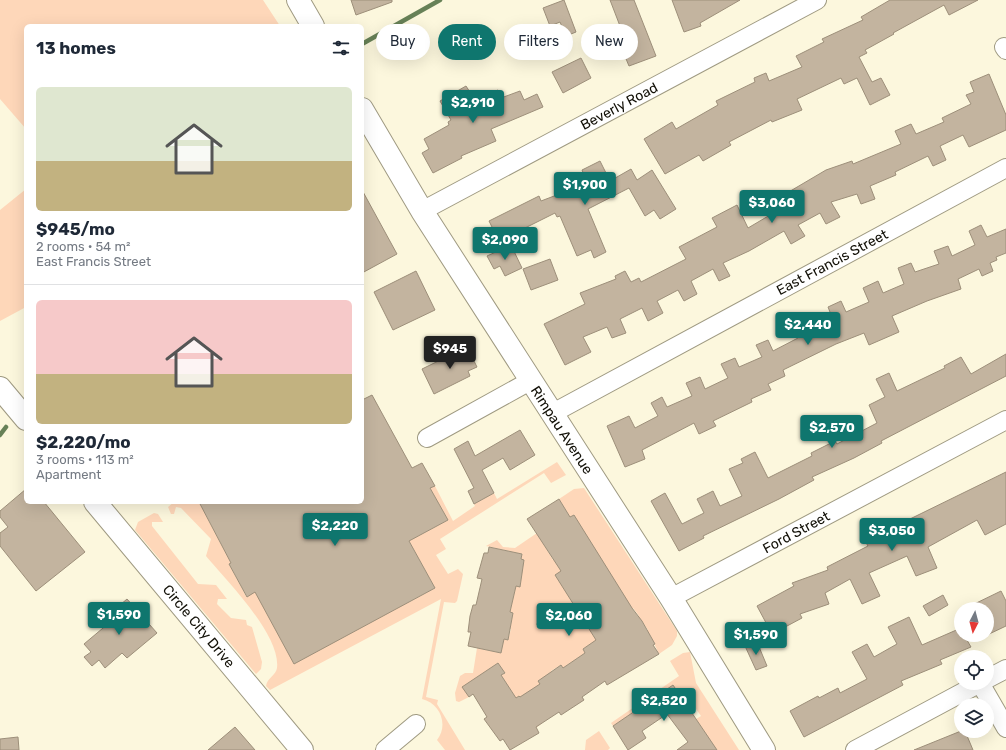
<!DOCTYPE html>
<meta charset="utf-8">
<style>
body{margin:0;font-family:Rubik,sans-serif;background:#f6f6f7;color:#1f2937;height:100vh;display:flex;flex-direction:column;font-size:15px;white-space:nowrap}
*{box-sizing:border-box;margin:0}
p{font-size:13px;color:#747a83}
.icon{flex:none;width:22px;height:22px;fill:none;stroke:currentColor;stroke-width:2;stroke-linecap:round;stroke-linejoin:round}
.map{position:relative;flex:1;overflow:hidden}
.side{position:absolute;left:24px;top:24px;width:340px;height:480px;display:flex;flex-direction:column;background:#fff;border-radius:6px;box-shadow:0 4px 16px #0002}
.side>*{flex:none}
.guide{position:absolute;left:376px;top:24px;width:380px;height:36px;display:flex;gap:8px}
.needle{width:26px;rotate:186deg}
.buttons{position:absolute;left:954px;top:602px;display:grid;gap:8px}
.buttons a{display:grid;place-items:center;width:40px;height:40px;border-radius:50%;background:#fff;box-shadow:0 4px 16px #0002;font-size:20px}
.price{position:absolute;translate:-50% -34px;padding:0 9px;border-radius:4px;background:#0f766e;color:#fff;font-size:13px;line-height:26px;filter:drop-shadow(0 1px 2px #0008)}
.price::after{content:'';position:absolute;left:50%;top:24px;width:12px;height:9px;margin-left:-6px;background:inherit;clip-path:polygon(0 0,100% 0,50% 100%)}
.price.on{background:#222;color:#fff}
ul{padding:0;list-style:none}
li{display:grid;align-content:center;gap:8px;height:212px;padding:0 12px}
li+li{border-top:1px solid #e0e1e3}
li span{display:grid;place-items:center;height:124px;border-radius:6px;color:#555}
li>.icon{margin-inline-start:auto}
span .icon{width:72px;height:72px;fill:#fffc;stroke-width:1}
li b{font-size:17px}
h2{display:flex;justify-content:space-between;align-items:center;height:48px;padding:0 12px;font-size:17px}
.tag{padding:0 14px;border-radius:18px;background:#fff;box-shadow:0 4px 16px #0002;font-size:14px;line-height:36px}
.tag.on{background:#0f766e;color:#fff}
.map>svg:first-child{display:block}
.green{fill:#fed7b9}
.water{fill:#8cb179;stroke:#678157}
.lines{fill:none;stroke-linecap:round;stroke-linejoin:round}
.stream{stroke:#678157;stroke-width:4.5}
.building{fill:#c3b49f;stroke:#9d8f7a}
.minor-casing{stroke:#9f9a82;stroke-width:20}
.tertiary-casing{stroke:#9f9a82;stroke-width:24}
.secondary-casing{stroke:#9f9a82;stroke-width:24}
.minor{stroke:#fff;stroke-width:18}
.tertiary{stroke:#fff;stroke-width:22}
.secondary{stroke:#fff;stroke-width:22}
.labels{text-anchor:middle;stroke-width:3;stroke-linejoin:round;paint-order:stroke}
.street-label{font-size:14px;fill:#121007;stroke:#fff}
</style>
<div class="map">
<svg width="1006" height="750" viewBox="0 0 1006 750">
<rect width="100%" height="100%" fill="#fcf7dd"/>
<path class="green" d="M0 0H263L280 26H26V129L0 99Z
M26 189V307L0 321V210Z
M557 462 566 475 551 483 544 473 440 539 446 549 436 555 448 574 458 569 463 574 457 601 455 603 444 602 426 697 438 700 437 704 465 750H445L437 740C449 725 440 703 422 699L441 599 270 690 266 686C267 678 276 675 277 668 281 635 226 580 206 556L211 539 181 508 176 507 174 514H171L168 507 174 502H199L231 563 229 564 246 596 255 592 409 602 435 588 394 514 422 534 448 520 430 488 435 486 453 521 475 506 474 504 494 493 497 499Z
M584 488 677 631V636L672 645 659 654 650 635 645 632 648 630 642 621H631L639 616 633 608 630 609 603 639 592 643 583 649 585 653 563 668 561 665 551 671 556 680 540 684 547 719 536 728 519 696 516 698 501 675 505 673 498 663 463 687 469 697 459 702 456 701 455 693 460 676 465 673H473L477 648 501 653 504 639 508 640 511 629 502 627 511 624 513 613 510 612 516 586H520L522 575 512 574 522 571 524 560 521 559 522 554 486 546 497 540 503 547 515 548 537 533 553 560 556 558 563 570 564 590 574 515 570 517 559 499 574 489Z
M154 513 158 514 163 522H152V526L198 584 216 585 227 599H218L217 604 231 618 246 620 247 625 252 627 262 662 261 669 256 674 135 530 138 522Z
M690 652 696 683 739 750H716L696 719 701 716 694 706 689 708 673 686 613 726 611 723 679 676 670 661 683 653Z
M599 731 610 748 608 750H585L586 740Z"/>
<path class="water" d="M549 610 557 616V621L554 623 538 626 537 624 543 614Z"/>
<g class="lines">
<path class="stream" d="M362 44 440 0
M0 435 6 427"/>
</g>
<path class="building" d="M351 0H392V2L356 15Z
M564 0 576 32 566 36 560 22 550 26 543 8Z
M610 0H634L656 56 629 66 624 54 630 52Z
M672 0H740L700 23 701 26 684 32Z
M890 0H978L949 15 944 5 893 33 894 34 865 50 867 53 859 57 872 82 881 78 890 95 870 105 857 78 844 84 841 78 797 99 802 110 772 122 771 120 729 142 731 145 703 161 699 155 665 174 644 139 672 122 676 129 718 105 716 101 755 82 754 78 766 73 769 81 802 67 796 56 824 42 822 39 863 20 861 17Z
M581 58 591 78 563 93 552 72Z
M989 74 1006 115V130L969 147 963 135 940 146 946 160 933 166 928 156 895 172 896 175 870 186 875 199 861 204 857 194 831 202 840 217 826 224 820 213 798 225 805 236 791 244 784 231 749 251 723 263 730 276 719 281 713 269 691 281 697 294 684 301 678 290 657 301 663 313 648 321 642 308 620 319 626 333 612 338 607 327 583 337 591 352 565 365 544 324 585 304 580 293 616 279 615 276 625 271 631 282 639 278 641 282 686 259 679 247 717 227 712 218 737 205 748 228 792 202 787 193 826 170 852 161 853 164 901 144 895 131 911 124 916 134 944 122 942 118 971 104 966 95 974 92 970 82Z
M466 86 475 100 498 90 501 98 520 91 524 100 537 94 543 107 491 129 496 141 461 156 462 158 433 173 422 153 429 149 424 139 449 125 448 122 451 120 440 101Z
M600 161 610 181 631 169 637 180 652 170 676 209 660 219 654 210 645 216 629 188 588 209 606 252 594 258 591 250 577 256 560 216 557 217 555 213 499 241 489 221 539 196 541 201 562 193 559 185 584 175 582 170Z
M362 190 397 254 362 273Z
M981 225 987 237 1006 229V253L996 257 997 260 990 263 993 271 982 276 979 269 958 279 961 289 927 301 892 316 899 332 869 345 864 333 836 344 783 370 785 376 768 384 771 390 751 399 752 402 713 421 716 426 699 434 694 423 642 450 645 459 625 467 607 426 629 416 635 428 658 416 651 403 662 397 667 407 692 396 686 383 700 377 705 389 728 378 721 364 735 358 739 367 762 357 756 345 768 340 773 351 798 338 792 327 806 320 811 331 834 322 828 307 841 301 846 312 869 302 863 288 878 281 883 293 904 284 898 268 911 263 915 272 939 264 934 251 948 246 952 256 975 245 969 231Z
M511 245 522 268 505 276 500 266 494 269 487 256Z
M550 259 558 280 531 290 523 269Z
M416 271 435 310 393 330 374 292Z
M467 347 477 367 468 371 470 376 434 394 422 369Z
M1006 354V376L881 441 882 443 854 458 812 477 814 480 779 499 703 536 704 538 679 551 651 501 665 493 682 524 704 513 697 499 713 491 720 506 742 496 729 469 743 463 741 459 755 452 768 478 812 456 811 453 835 441 837 444 877 423 869 405 885 397 876 379 889 373 897 391 945 368 944 366 961 357 971 374Z
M372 395 412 468 422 463 435 486 430 488 448 520 409 541 435 588 294 664 255 592 247 597 229 564 231 563 199 502H362V400Z
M520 430 535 455 510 470 503 458 482 470 494 493 474 504 468 491 474 488 454 449 468 441 475 456Z
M1006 472V524L985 535 977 520 928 547 937 568 916 576 907 556 869 573 880 596 862 604 850 579 825 593 829 604 800 614 802 618 772 634 757 606 794 586 792 583 828 570 827 567 868 546 865 541Z
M26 489V502H44L85 552 36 591 0 546V533L8 527 0 517V511Z
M559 499 570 517 574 515 632 608 642 621 655 644 653 645 659 654 607 685 605 681 582 697 584 700 561 715 559 712 536 727 539 733 510 750 503 739 500 741 484 719 487 717 473 694 469 697 462 687 498 663 505 673 501 675 516 698 519 696 520 697 540 684 538 681 551 672 561 665 563 668 585 653 583 649 596 640 555 575 561 571 527 519Z
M489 547 522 554 521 559 524 560 520 587 516 586 510 612 513 613 508 640 504 639 501 653 468 646 471 632H468L470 616 473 605H476L482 579 477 578 484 553H488Z
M1001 591 1006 601V626L987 635V609H964Z
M943 595 948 605 929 616 923 606Z
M127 599 157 633 127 658 122 653 105 668 99 660 92 666 84 657 91 652 84 644 109 623 105 618Z
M909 617 922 645 961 628V635H964L971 647 940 660 942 664 901 681 903 685 804 737 790 711 818 696 819 698 838 688 840 693 867 679 852 652 867 644 874 657 897 644 888 627Z
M757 642 767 666 756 670 745 646Z
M673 685 717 750H677L688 742 667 714 642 731 646 738 628 750 613 726Z
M235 727 255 750H208Z
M961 731H965L973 750H914Z
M18 737 19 750H0V739Z"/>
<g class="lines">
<defs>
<path id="minor" d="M1004 47 1006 50
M422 211 817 0
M553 413 1006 168
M427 438 530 381
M671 598 1006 420
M987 679 1006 669
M980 683 1006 728
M385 750 416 724
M855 750 980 683"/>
<path id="tertiary" d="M0 388 26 419
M95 502 302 750"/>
<path id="secondary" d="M298 0 313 26
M362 109 422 211 671 598 764 750"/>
</defs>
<use href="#minor" class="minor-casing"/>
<use href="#tertiary" class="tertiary-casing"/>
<use href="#secondary" class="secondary-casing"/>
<use href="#minor" class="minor"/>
<use href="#tertiary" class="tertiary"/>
<use href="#secondary" class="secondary"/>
</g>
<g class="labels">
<g class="street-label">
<text transform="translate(619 106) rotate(-28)" y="5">Beverly Road</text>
<text transform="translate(832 262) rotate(-28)" y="5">East Francis Street</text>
<text transform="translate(562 430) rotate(57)" y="5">Rimpau Avenue</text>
<text transform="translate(796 532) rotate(-28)" y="5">Ford Street</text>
<text transform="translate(199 626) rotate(50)" y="5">Circle City Drive</text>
</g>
</g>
</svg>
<div class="buttons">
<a><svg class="needle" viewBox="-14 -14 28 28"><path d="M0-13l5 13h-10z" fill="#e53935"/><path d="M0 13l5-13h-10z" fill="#747a83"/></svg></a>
<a><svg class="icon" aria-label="locate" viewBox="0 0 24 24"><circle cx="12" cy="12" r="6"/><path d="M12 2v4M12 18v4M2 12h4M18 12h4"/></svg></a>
<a><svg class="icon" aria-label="layers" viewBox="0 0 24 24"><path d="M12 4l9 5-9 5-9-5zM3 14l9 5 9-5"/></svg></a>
</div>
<b class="price" style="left:473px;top:124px">$2,910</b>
<b class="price" style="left:585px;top:206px">$1,900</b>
<b class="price" style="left:772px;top:224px">$3,060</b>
<b class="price" style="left:505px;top:261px">$2,090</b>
<b class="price" style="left:808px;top:346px">$2,440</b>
<b class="price on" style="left:450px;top:370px">$945</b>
<b class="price" style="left:832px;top:449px">$2,570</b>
<b class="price" style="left:335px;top:547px">$2,220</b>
<b class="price" style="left:892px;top:552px">$3,050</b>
<b class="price" style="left:119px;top:636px">$1,590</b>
<b class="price" style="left:569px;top:637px">$2,060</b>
<b class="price" style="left:756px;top:656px">$1,590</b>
<b class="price" style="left:664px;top:722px">$2,520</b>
<div class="guide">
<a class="tag">Buy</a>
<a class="tag on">Rent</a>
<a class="tag">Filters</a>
<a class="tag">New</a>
</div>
<section class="side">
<h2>13 homes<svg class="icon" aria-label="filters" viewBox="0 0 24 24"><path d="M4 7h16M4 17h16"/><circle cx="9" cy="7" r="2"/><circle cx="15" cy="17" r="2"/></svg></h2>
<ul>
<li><span style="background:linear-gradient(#dfe7d0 60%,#c2b280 0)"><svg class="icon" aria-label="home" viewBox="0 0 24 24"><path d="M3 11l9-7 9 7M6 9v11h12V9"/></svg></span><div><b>$945/mo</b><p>2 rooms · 54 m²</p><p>East Francis Street</p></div></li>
<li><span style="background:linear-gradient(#f6c9c9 60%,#c2b280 0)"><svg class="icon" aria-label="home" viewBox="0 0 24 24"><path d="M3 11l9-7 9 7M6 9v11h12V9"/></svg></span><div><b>$2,220/mo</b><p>3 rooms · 113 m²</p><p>Apartment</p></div></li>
</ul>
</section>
</div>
